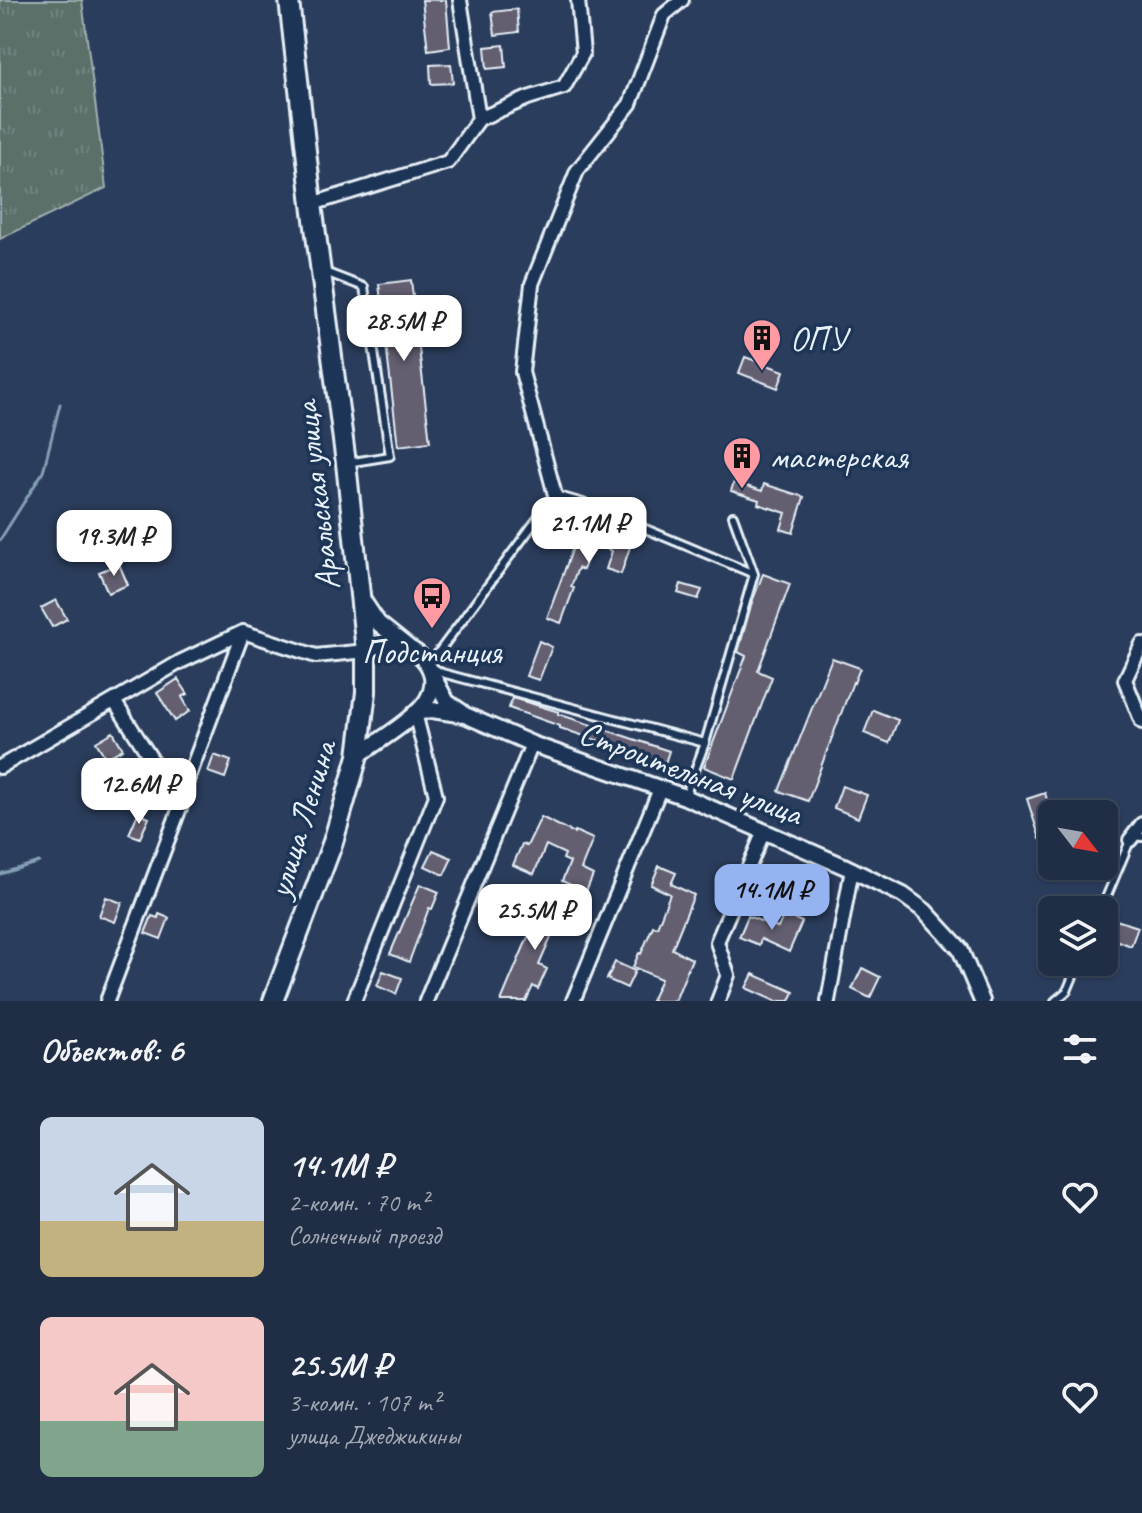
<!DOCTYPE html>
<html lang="ru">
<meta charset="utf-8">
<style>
body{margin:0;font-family:Caveat,sans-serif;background:#28364c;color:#f1f3f6;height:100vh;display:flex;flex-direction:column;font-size:30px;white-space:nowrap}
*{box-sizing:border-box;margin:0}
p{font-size:26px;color:#a2a8b3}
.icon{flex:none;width:44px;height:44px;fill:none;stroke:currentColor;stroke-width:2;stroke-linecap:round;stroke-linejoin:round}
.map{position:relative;height:1001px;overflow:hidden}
.drawer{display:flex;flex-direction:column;background:#202e45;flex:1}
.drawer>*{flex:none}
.needle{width:52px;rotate:121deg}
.fabs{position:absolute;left:1038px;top:800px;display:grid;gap:16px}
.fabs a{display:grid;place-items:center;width:80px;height:80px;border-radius:12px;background:#202e45;box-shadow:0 2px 6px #0004,0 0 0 2px #3d4a5e;font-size:40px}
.price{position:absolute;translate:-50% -68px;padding:0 18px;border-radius:16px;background:#fff;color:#222;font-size:26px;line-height:52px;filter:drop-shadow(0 2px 4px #0008)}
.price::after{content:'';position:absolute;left:50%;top:48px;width:24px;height:18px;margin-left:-12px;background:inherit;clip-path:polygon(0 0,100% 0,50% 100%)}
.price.on{background:#95b2f1;color:#111}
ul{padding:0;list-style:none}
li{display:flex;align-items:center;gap:24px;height:200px;padding:0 40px}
li span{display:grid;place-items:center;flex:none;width:224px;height:160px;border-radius:12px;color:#555}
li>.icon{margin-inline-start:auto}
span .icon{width:96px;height:96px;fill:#fffc;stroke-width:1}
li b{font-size:34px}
h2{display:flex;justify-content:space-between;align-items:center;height:96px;padding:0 40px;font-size:34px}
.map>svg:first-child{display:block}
.grass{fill:url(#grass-tufts);stroke:#a2b0b2;stroke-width:2}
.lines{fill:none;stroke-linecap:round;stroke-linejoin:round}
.stream{stroke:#84a0b6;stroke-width:3}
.building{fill:#635f71;stroke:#e8f1f8;stroke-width:2}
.service-casing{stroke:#e8f1f8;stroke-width:12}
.minor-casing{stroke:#e8f1f8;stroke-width:18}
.tertiary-casing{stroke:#e8f1f8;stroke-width:20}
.primary-casing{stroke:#e8f1f8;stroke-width:24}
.service{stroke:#1d3557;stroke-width:6}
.minor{stroke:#1d3557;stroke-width:12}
.tertiary{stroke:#1d3557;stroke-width:14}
.primary{stroke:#1d3557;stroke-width:18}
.labels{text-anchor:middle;stroke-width:7;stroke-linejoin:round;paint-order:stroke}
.poi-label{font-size:34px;fill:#e8f1f8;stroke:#1d3557;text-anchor:start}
.street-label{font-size:34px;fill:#e8f1f8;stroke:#1d3557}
</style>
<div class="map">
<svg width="1142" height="1001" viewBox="0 0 1142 1001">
<defs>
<pattern id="grass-tufts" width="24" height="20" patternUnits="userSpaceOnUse" patternTransform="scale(2)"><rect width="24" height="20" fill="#5b6f6b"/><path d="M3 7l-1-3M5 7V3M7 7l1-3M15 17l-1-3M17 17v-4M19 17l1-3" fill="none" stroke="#738481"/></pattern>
</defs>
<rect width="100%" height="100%" fill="#2b3d5c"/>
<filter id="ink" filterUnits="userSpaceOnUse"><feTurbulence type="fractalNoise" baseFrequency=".0125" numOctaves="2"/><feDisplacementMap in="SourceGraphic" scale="16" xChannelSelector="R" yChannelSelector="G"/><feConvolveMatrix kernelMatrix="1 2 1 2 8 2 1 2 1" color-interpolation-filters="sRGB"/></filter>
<g filter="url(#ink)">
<path class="grass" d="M0 0H82L106 188 0 239Z"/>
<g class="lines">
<path class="stream" d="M0 540 43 472 60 404
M0 874 39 862"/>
</g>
<path class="building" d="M422 0H446L450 47 428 50Z
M517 9 519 32 495 35 492 12Z
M504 45 506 67 487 69 485 47Z
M451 64 453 83 431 84 430 65Z
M411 280 430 442 398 446 379 284Z
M745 357 784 371 778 388 739 373Z
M734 482 762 491 764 484 804 497 793 533 781 529 786 513 758 504 759 500 731 491Z
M620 527 635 532 621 574 606 569 612 551 593 544 583 570 578 568 571 587 574 588 561 623 547 618 578 534 586 537 588 530 616 540Z
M119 564 128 585 108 593 99 572Z
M763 574 790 584 758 671 772 677 734 779 704 767 746 656 738 652 752 602Z
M681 584 702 590 698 599 678 593Z
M56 600 67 619 52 627 41 608Z
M539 641 552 647 539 680 526 676Z
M832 658 860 668 854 683 853 682 808 801 779 791Z
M178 679 188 694 182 697 190 711 175 721 157 693Z
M512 698 533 704 559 712 558 714 669 751 665 763 560 728V726L509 708Z
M873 710 898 720 889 743 864 733Z
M113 732 123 749 106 758 96 742Z
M214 755 231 761 225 778 208 772Z
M119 774 129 793 111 803 101 784Z
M842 786 867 795 858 818 834 808Z
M1045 793 1052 816V834L1040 839 1027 799Z
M138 813 149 818 140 838 129 834Z
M541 817 574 833 575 831 593 839 581 869 593 875 586 892 562 881 570 862 563 859 565 854 546 845 534 874 513 865 522 844 527 846Z
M433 850 452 858 444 875 425 866Z
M659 866 676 873 671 884 694 895 672 949 692 959 675 1001H651L661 979 633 967 639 953 641 954 653 926 657 927 670 894 651 885Z
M420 884 439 892 432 909 429 908 409 962 390 954Z
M546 894 567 903 560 920 559 919 539 965 547 969 538 989 533 986 526 1001H501Z
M106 897 122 903 115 922 99 916Z
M159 914 169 918 161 939 145 933 152 916 158 918Z
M784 914 802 922 789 952 761 939 759 945 739 937 748 916 778 928Z
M1116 920 1138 927 1131 946 1110 938Z
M615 962 635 971 627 988 607 979Z
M862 968 880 977 870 998 852 989Z
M383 971 402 978 396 994 377 986Z
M753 974 794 992 790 1001H775L746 988Z"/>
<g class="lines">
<defs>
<path id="service" d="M325 272 364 287 390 456 347 463
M705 743 442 673 429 665 555 495 583 503 754 574
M685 797 705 743 754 574 733 516
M1101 910 1132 836 1142 837
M1055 1001 1067 991 1079 962"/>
<path id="minor" d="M479 119 528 98 564 87 583 53 578 0
M312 204 448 162 479 119 460 0
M555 495 522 372 532 284 577 171 630 104 664 15 682 0
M1142 644 1125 680 1142 722
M114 701 181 805
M0 767 180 662 243 632 316 656 366 651
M1130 840 1142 824
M107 1001 181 805 182 795 243 632
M354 1001 436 796 415 713
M426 1001 532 744
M573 1001 660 789
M718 1001 728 975 717 942 764 831
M828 1001 852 869"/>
<path id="tertiary" d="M362 599 378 623 408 647
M434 678 447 702 462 712
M415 713 432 710 465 715 532 744 685 797 846 867 903 895 925 911 960 949 982 1001
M358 756C376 742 416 719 427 700 445 670 414 640 384 644 378 645 371 649 366 651"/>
<path id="primary" d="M273 1001 333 842 358 756 366 692V651L346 463 312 204 289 0"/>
</defs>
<use href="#service" class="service-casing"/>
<use href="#minor" class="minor-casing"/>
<use href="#tertiary" class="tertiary-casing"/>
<use href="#primary" class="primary-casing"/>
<use href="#service" class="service"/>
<use href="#minor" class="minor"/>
<use href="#tertiary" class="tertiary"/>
<use href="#primary" class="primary"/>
</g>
</g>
<defs>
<symbol id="building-pin" viewBox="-11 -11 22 30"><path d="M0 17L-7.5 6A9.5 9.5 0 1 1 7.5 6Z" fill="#ff9aa2" stroke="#1d3557"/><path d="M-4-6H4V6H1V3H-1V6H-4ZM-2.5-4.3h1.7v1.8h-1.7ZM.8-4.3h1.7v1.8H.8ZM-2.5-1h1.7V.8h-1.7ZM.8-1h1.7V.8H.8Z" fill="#111"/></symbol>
<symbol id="bus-pin" viewBox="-11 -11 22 30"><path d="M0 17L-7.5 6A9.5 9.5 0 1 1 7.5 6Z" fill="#ff9aa2" stroke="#1d3557"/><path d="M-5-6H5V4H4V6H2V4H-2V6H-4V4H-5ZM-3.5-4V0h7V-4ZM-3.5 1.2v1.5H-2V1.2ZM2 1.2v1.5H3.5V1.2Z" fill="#111"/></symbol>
</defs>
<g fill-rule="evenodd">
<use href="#building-pin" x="740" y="316" width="44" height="60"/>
<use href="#building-pin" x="720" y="434" width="44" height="60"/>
<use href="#bus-pin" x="410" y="574" width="44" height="60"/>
</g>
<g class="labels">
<g class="poi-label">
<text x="790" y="350">ОПУ</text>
<text x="770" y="468">мастерская</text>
<text x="432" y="663" text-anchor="middle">Подстанция</text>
</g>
<g class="street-label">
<text transform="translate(316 496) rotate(-97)" y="12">Аральская улица</text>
<text transform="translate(691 772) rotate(21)" y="12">Строительная улица</text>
<text transform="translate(301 819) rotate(-73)" y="12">улица Ленина</text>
</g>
</g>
</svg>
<div class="fabs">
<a><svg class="needle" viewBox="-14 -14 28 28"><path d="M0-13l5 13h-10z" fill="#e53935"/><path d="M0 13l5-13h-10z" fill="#a2a8b3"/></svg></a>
<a><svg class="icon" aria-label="layers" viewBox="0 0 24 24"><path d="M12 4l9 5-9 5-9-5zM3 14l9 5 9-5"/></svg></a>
</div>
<b class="price" style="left:404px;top:363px">28.5M ₽</b>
<b class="price" style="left:589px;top:565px">21.1M ₽</b>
<b class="price" style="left:114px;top:578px">19.3M ₽</b>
<b class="price" style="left:139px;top:826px">12.6M ₽</b>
<b class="price on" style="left:772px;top:932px">14.1M ₽</b>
<b class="price" style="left:535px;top:952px">25.5M ₽</b>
</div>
<section class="drawer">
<h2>Объектов: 6<svg class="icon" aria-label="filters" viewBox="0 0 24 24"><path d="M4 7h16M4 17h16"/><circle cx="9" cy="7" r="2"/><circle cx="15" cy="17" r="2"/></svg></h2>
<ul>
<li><span style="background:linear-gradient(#c9d6e8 65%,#c2b280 0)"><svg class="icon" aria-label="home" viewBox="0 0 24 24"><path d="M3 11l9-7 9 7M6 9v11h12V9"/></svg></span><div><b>14.1M ₽</b><p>2-комн. · 70 m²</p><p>Солнечный проезд</p></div><svg class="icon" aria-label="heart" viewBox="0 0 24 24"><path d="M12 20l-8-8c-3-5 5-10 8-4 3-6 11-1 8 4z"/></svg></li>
<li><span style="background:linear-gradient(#f6c9c9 65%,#7fa58c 0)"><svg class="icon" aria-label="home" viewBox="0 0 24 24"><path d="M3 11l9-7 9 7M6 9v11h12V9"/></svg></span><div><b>25.5M ₽</b><p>3-комн. · 107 m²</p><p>улица Джеджикины</p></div><svg class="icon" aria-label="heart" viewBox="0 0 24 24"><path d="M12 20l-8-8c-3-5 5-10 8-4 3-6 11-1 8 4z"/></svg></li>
</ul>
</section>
